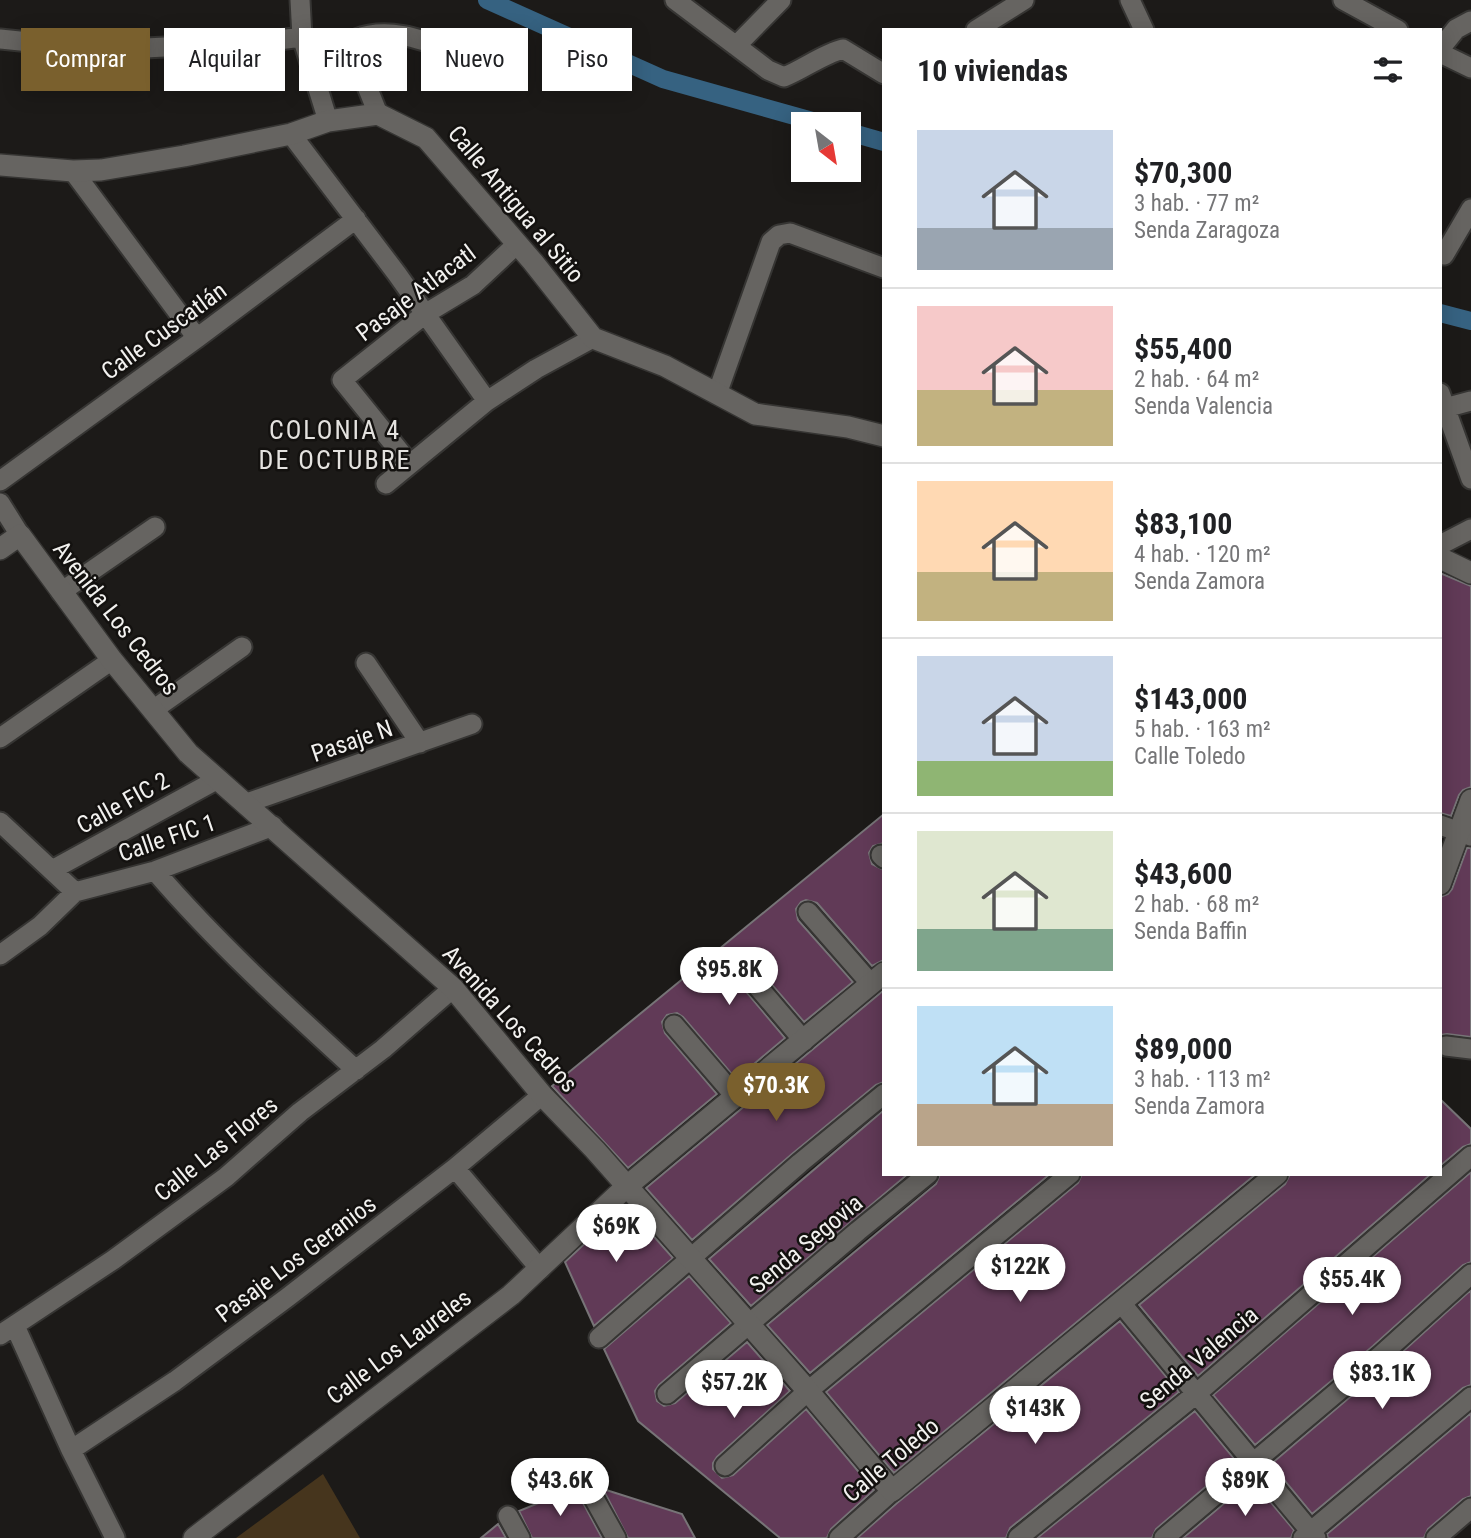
<!DOCTYPE html>
<html lang="es">
<meta charset="utf-8">
<style>
body{margin:0;font-family:"Roboto Condensed",sans-serif;background:#f2f2f2;color:#202124;height:100vh;display:flex;flex-direction:column;font-size:26px;white-space:nowrap}
*{box-sizing:border-box;margin:0}
p{font-size:23px;color:#757577}
.icon{flex:none;width:38px;height:38px;fill:none;stroke:currentColor;stroke-width:2;stroke-linecap:round;stroke-linejoin:round}
.map{position:relative;flex:1;overflow:hidden}
.panel{position:absolute;left:882px;top:28px;width:560px;height:1148px;display:flex;flex-direction:column;background:#fff;border-radius:0px;box-shadow:0 4px 18px #0003}
.panel>*{flex:none}
.hud{position:absolute;left:21px;top:28px;width:665px;height:63px;display:flex;gap:14px}
.needle{width:46px;rotate:149deg}
.buttons{position:absolute;left:791px;top:112px;display:grid;gap:14px}
.buttons a{display:grid;place-items:center;width:70px;height:70px;border-radius:0px;background:#fff;box-shadow:0 4px 18px #0003;font-size:35px}
.price{position:absolute;translate:-50% -60px;padding:0 16px;border-radius:24px;background:#fff;color:#222;font-size:23px;line-height:46px;filter:drop-shadow(0 2px 4px #0008)}
.price::after{content:'';position:absolute;left:50%;top:42px;width:21px;height:16px;margin-left:-10px;background:inherit;clip-path:polygon(0 0,100% 0,50% 100%)}
.price.on{background:#7a602d;color:#fff}
ul{padding:0;list-style:none}
li{display:flex;align-items:center;gap:21px;height:175px;padding:0 35px}
li+li{border-top:2px solid #e0e0e0}
li span{display:grid;place-items:center;flex:none;width:196px;height:140px;border-radius:0px;color:#555}
li>.icon{margin-inline-start:auto}
span .icon{width:84px;height:84px;fill:#fffc;stroke-width:1}
li b{font-size:30px}
h2{display:flex;justify-content:space-between;align-items:center;height:84px;padding:0 35px;font-size:30px}
.tag{padding:0 24px;border-radius:0px;background:#fff;box-shadow:0 4px 18px #0003;font-size:24px;line-height:63px}
.tag.on{background:#7a602d;color:#fff}
.map>svg:first-child{display:block}
.green{fill:#46351d}
.lines{fill:none;stroke-linecap:round;stroke-linejoin:round}
.canal{stroke:#366281;stroke-width:18}
.building{fill:#613a57;stroke:#777477;stroke-width:2}
.minor-casing{stroke:#363533;stroke-width:23}
.tertiary-casing{stroke:#363533;stroke-width:24}
.minor{stroke:#666461;stroke-width:19}
.tertiary{stroke:#666461;stroke-width:21}
.labels{text-anchor:middle;stroke-width:5;stroke-linejoin:round;paint-order:stroke}
.street-label{font-size:24px;fill:#f2f1ef;stroke:#13110f}
.neighbourhood-label{font-size:26px;letter-spacing:2px;fill:#e4e2df;stroke:#13110f}
</style>
<div class="map">
<svg width="1471" height="1538" viewBox="0 0 1471 1538">
<rect width="100%" height="100%" fill="#1c1a18"/>
<path class="green" d="M323 1474 360 1538H236Z"/>
<g class="lines">
<path class="canal" d="M487 0 663 79 823 124
M849 132 884 142
M1440 313 1471 321"/>
</g>
<path class="building" d="M1440 573 1471 586V787L1463 790 1459 795 1451 816 1440 813Z
M884 814V843L873 846 869 853 872 864 884 870V960L872 966 817 903 806 900 801 902 796 909 798 920 853 982 804 1022 750 959 744 955 734 957 729 964 732 975 785 1038 736 1079 683 1017 677 1013 667 1015 662 1022 665 1033 717 1094 628 1168 552 1086Z
M1467 848H1471V1037L1447 1034 1440 1035V897L1448 894 1452 889Z
M884 990V1082L876 1085 792 1154 692 1240 646 1188Z
M1440 1099 1471 1129V1144L1463 1147 1440 1166Z
M884 1110V1174H908L751 1306 709 1259Z
M1471 1172V1262L1463 1265 1373 1346 1255 1445 1213 1395Z
M940 1174H1050L810 1373 767 1325 936 1184Z
M1082 1174H1256L894 1473 826 1392 1078 1183Z
M1290 1174H1431L1198 1376 1139 1305 1285 1184Z
M626 1205 673 1258 594 1326 565 1262Z
M689 1276 731 1323 659 1385 655 1391 657 1401 664 1406 675 1403 747 1342 790 1391 717 1457 713 1463V1469L722 1478 733 1475 806 1409 874 1490 831 1529 827 1538H780L638 1421 604 1349Z
M1471 1290V1385L1463 1388 1312 1514 1271 1464 1389 1364Z
M1120 1321 1179 1392 1010 1528 1006 1538H857L897 1503Z
M1195 1411 1236 1461 1156 1529 1152 1538H1037Z
M1471 1413V1496L1463 1499 1428 1529 1424 1538H1328L1327 1534Z
M1252 1480 1294 1530 1291 1538H1183Z
M575 1488 602 1538H532L519 1511Z
M603 1489 682 1514 695 1538H628Z
M498 1524 506 1538H481Z"/>
<g class="lines">
<defs>
<path id="minor" d="M300 0 302 37
M675 0 768 70 784 77C804 69 823 54 843 49L884 74
M1130 0 1144 30
M1343 0 1398 30
M976 30 1024 0
M0 39 107 50 262 42 302 37 328 121
M736 46 781 0
M1440 49 1456 29 1471 21
M1440 53 1471 68
M378 114 354 54 352 46 356 39C396 23 440 48 479 59
M291 134 397 274 487 401
M73 171 197 338
M1444 255 1471 209
M1440 393 1471 479
M717 394 771 242 779 235 790 233 884 268
M1445 408 1471 401
M409 463 342 380 425 314 473 285 517 244
M0 481 197 338 356 219
M386 484 487 401 536 369 593 338
M0 503 20 535
M1440 545 1471 529
M61 592 155 527
M366 663 420 743
M153 710 242 647
M0 738 112 660
M247 803 472 724
M0 822 75 892
M1440 825 1471 836
M881 855 884 858
M52 870 218 779
M155 871C217 943 286 1006 356 1070
M808 912 871 984
M0 955 40 926 75 892 155 871 273 826
M741 967 804 1041
M674 1025 735 1096
M1446 1046 1471 1049
M455 1168 540 1269
M1121 1303 1316 1538
M15 1326 71 1450 115 1538
M0 1335 113 1260 226 1177 300 1112 383 1049 453 988
M599 1338 800 1163 884 1094
M667 1394 858 1231 928 1174
M71 1450 175 1381 288 1297 455 1168 542 1095
M725 1466 808 1391 1070 1174
M586 1484 616 1538
M508 1516 520 1538
M839 1538 892 1491
M1018 1538 1196 1394 1471 1156
M1164 1538 1381 1355 1471 1274
M1303 1538 1471 1397
M1436 1538 1471 1508"/>
<path id="tertiary" d="M0 165 73 171 101 170 184 156 291 134 328 121 378 114 426 138 533 262 593 338 665 366 755 414 848 427 884 436
M0 549 20 535 112 660 188 753 453 988 542 1095 595 1150 808 1391 892 1491 1277 1174
M1440 558 1471 573
M1440 884 1471 800
M194 1538 511 1295 626 1187 884 973"/>
</defs>
<use href="#minor" class="minor-casing"/>
<use href="#tertiary" class="tertiary-casing"/>
<use href="#minor" class="minor"/>
<use href="#tertiary" class="tertiary"/>
</g>
<g class="labels">
<g class="street-label">
<text transform="translate(516 204) rotate(50)" y="8">Calle Antigua al Sitio</text>
<text transform="translate(416 293) rotate(-37)" y="8">Pasaje Atlacatl</text>
<text transform="translate(164 331) rotate(-36)" y="8">Calle Cuscatlán</text>
<text transform="translate(116 618) rotate(52)" y="8">Avenida Los Cedros</text>
<text transform="translate(352 741) rotate(-19)" y="8">Pasaje N</text>
<text transform="translate(123 803) rotate(-29)" y="8">Calle FIC 2</text>
<text transform="translate(167 838) rotate(-19)" y="8">Calle FIC 1</text>
<text transform="translate(510 1019) rotate(48)" y="8">Avenida Los Cedros</text>
<text transform="translate(216 1149) rotate(-39)" y="8">Calle Las Flores</text>
<text transform="translate(806 1244) rotate(-40)" y="8">Senda Segovia</text>
<text transform="translate(296 1259) rotate(-37)" y="8">Pasaje Los Geranios</text>
<text transform="translate(399 1347) rotate(-37)" y="8">Calle Los Laureles</text>
<text transform="translate(1199 1358) rotate(-40)" y="8">Senda Valencia</text>
<text transform="translate(891 1460) rotate(-40)" y="8">Calle Toledo</text>
</g>
<g class="neighbourhood-label">
<text x="335" y="439">COLONIA 4<tspan x="335" dy="30">DE OCTUBRE</tspan></text>
</g>
</g>
</svg>
<div class="buttons">
<a><svg class="needle" viewBox="-14 -14 28 28"><path d="M0-13l5 13h-10z" fill="#e53935"/><path d="M0 13l5-13h-10z" fill="#757577"/></svg></a>
</div>
<b class="price" style="left:729px;top:1007px">$95.8K</b>
<b class="price on" style="left:776px;top:1123px">$70.3K</b>
<b class="price" style="left:616px;top:1264px">$69K</b>
<b class="price" style="left:1020px;top:1304px">$122K</b>
<b class="price" style="left:1352px;top:1317px">$55.4K</b>
<b class="price" style="left:1382px;top:1411px">$83.1K</b>
<b class="price" style="left:734px;top:1420px">$57.2K</b>
<b class="price" style="left:1035px;top:1446px">$143K</b>
<b class="price" style="left:560px;top:1518px">$43.6K</b>
<b class="price" style="left:1245px;top:1518px">$89K</b>
<div class="hud">
<a class="tag on">Comprar</a>
<a class="tag">Alquilar</a>
<a class="tag">Filtros</a>
<a class="tag">Nuevo</a>
<a class="tag">Piso</a>
</div>
<section class="panel">
<h2>10 viviendas<svg class="icon" aria-label="filters" viewBox="0 0 24 24"><path d="M4 7h16M4 17h16"/><circle cx="9" cy="7" r="2"/><circle cx="15" cy="17" r="2"/></svg></h2>
<ul>
<li><span style="background:linear-gradient(#c9d6e8 70%,#9aa5b1 0)"><svg class="icon" aria-label="home" viewBox="0 0 24 24"><path d="M3 11l9-7 9 7M6 9v11h12V9"/></svg></span><div><b>$70,300</b><p>3 hab. · 77 m²</p><p>Senda Zaragoza</p></div></li>
<li><span style="background:linear-gradient(#f6c9c9 60%,#c2b280 0)"><svg class="icon" aria-label="home" viewBox="0 0 24 24"><path d="M3 11l9-7 9 7M6 9v11h12V9"/></svg></span><div><b>$55,400</b><p>2 hab. · 64 m²</p><p>Senda Valencia</p></div></li>
<li><span style="background:linear-gradient(#ffd9b3 65%,#c2b280 0)"><svg class="icon" aria-label="home" viewBox="0 0 24 24"><path d="M3 11l9-7 9 7M6 9v11h12V9"/></svg></span><div><b>$83,100</b><p>4 hab. · 120 m²</p><p>Senda Zamora</p></div></li>
<li><span style="background:linear-gradient(#c9d6e8 75%,#8fb573 0)"><svg class="icon" aria-label="home" viewBox="0 0 24 24"><path d="M3 11l9-7 9 7M6 9v11h12V9"/></svg></span><div><b>$143,000</b><p>5 hab. · 163 m²</p><p>Calle Toledo</p></div></li>
<li><span style="background:linear-gradient(#dfe7d0 70%,#7fa58c 0)"><svg class="icon" aria-label="home" viewBox="0 0 24 24"><path d="M3 11l9-7 9 7M6 9v11h12V9"/></svg></span><div><b>$43,600</b><p>2 hab. · 68 m²</p><p>Senda Baffin</p></div></li>
<li><span style="background:linear-gradient(#bfe0f5 70%,#b9a48a 0)"><svg class="icon" aria-label="home" viewBox="0 0 24 24"><path d="M3 11l9-7 9 7M6 9v11h12V9"/></svg></span><div><b>$89,000</b><p>3 hab. · 113 m²</p><p>Senda Zamora</p></div></li>
</ul>
</section>
</div>
